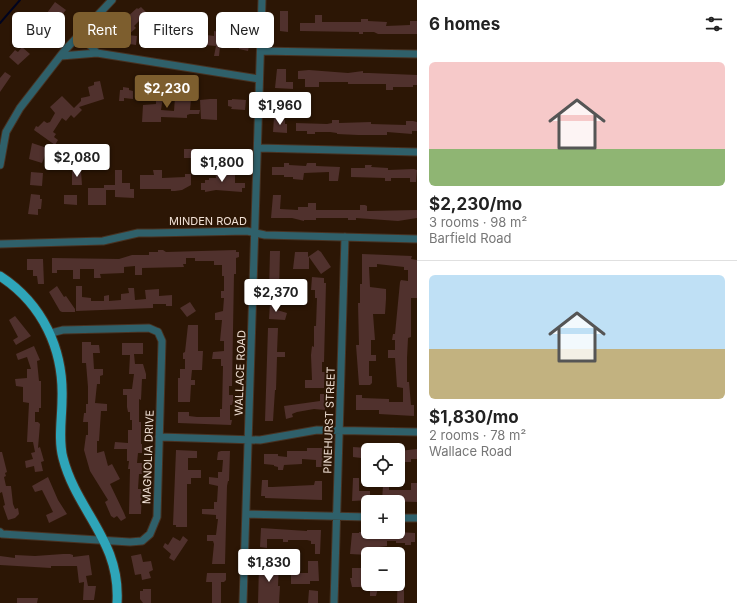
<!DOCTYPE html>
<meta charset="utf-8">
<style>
body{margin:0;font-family:Inter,sans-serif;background:#f2f2f2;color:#222;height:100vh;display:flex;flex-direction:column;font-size:15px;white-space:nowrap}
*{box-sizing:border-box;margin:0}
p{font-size:13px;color:#767676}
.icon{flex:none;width:22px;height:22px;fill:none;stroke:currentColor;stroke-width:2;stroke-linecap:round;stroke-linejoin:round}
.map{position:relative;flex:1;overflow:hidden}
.sheet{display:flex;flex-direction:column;background:#fff;width:320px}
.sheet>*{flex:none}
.hud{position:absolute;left:12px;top:12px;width:345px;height:36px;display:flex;gap:8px}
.tools{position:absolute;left:361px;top:443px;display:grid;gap:8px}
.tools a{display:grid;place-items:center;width:44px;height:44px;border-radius:6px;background:#fff;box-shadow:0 1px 3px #0004;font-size:20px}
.price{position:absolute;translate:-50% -34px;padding:0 9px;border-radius:4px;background:#fff;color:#222;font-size:13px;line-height:26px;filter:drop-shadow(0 1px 2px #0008)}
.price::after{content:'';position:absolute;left:50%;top:24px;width:12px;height:9px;margin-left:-6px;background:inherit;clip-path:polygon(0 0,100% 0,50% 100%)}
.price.selected{background:#7d5e2e;color:#fff}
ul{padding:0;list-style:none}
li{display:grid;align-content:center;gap:8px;height:212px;padding:0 12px}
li+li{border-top:1px solid #e0e0e0}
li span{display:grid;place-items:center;height:124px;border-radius:6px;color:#555}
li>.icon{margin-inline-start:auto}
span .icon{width:72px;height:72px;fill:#fffc;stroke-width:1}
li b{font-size:17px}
h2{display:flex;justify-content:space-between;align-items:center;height:48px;padding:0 12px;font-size:17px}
.chip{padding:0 14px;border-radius:6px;background:#fff;box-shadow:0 1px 3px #0004;font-size:14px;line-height:36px}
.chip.selected{background:#7d5e2e;color:#fff}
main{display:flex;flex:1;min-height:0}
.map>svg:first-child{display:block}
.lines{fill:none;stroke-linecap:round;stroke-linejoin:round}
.stream{stroke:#00041f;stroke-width:2}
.building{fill:#50312d}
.minor-casing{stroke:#483222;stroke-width:9}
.major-casing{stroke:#483222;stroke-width:11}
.minor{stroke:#2f606a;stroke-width:7}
.major{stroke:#2ea5b9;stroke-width:9}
.labels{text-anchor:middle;stroke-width:4;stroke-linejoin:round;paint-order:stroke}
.street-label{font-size:11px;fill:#f1e1d6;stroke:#2c1605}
</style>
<main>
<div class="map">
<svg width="417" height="603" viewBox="0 0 417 603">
<rect width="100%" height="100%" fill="#2c1605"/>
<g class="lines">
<path class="stream" d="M0 23 20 0"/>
</g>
<path class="building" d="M55 2 66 10 53 25 44 17Z
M141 7 147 13 134 26 136 28 128 35 137 36 136 45 123 43 124 31 121 28 128 19 126 18 137 8 138 9Z
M280 11H288V32L280 31Z
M315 15H322V22H361V19H368V21L387 22 386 26 410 25V21H417V34H378L374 32H363V34H359V32L300 31V23H315Z
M245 19 251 20 252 22 250 32H252L248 51 239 49V47L236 46Z
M33 23 45 35 36 47 21 34Z
M214 31 229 34 227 47H220L219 56H214L216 46 192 44 191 42 192 33 214 36Z
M167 33 182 35 181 42 166 40Z
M22 47 30 54 18 65 9 57 15 50 18 52Z
M277 69H286V82H293V89L275 88Z
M309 70 348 73 363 71V73H369L417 75V85H413V87H393V90H386V84H348V82H319V87H305V79H298V71Z
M5 72 11 76 0 92V78Z
M100 81 104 99 79 107 82 110 74 118 71 115 66 121 62 118 53 132 56 134 54 137 58 140 55 145 34 130 36 126 38 127 44 121 47 123 50 122 55 113 50 107 62 96 74 108 81 101V98L90 96 88 87 94 85V82Z
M123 87 129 88V90L133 91V99L124 98V101H119L120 90H123Z
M156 90 164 91 161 110 174 111 175 97H184L191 99 190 110H200L199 114H190L187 115V118L161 117V122H142L143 105 156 104Z
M210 99H217V120L201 119 200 100Z
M232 99 246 100 245 110 231 109 232 107 228 106V100H232Z
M274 117H280V120H285V124H287V133L273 132Z
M332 120H339V123L371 122V124L406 125V121H413L417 122V131H412V134L387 132V135H358L337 134V133L330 132H315V134H307V131H296V123L327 124 332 123Z
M32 143 53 150 54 151 51 156 46 153 42 163 29 159Z
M184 149H194V158H184Z
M284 163H289V165L306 166 307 163H316V166L340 167 338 181H329V172L304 173 303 180 293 179V177H284V175H272V167H284Z
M365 165H372L371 167 388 168V170L414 169 417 170 416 182H410V178H391V181H385V178L351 177V168H365Z
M215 168H222V175L235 174V183H245V188H242V192L216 190 205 192V190H201V183H205V180H209V178H216Z
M115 170H122V183H130V189H134V198L115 197V190H106V205H88V188H104V185H115Z
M153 170H162V178L185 177V174H191V185L182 190 175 191H171V189H140V175H154Z
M72 171H81L82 185H72Z
M31 172 43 173 42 186 30 185Z
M31 194 40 195V199H42L41 209H38V215L28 214Z
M64 195H77V205L64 204Z
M273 195H281L280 209 298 210V207H308V203H316V210H360V205H365L367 206V211H369L417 210V218L398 221 356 218V220H348V218H316V220H304V221L292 218H271Z
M158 250H163L166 252 236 250V252H239V257L236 258V274H234L232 386H229V395H233V401L232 405H230V420H232L231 425 178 423V412H189V416L197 417H220V409H222L223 366H221V359H212L213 352 224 351V341H220L222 320H215V313L223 311 224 298H221V291H224V276H222V265H214V261H195V258H186V264H183L184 267 142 268V275H135V266L124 267V273L100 274 101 278H94V269H80V279H73V270H57V273H52V258L119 259 132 255H149V252H158Z
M318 250 321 252 331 267 321 274 309 257V269H293L295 252H308V257Z
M270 251H280L279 291 288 286 291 293 281 298 278 293H270L269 290Z
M362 254 412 256 411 259 417 260V298H411V337L408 338 407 358V382H409L411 405H414V416L379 414V410H356V395H362V398L389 399V402H403V388L397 387 395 358H388V350H395V340H392L393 334H395L400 282 401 280 408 281V270H404V267L377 264V267H369L370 287 386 289V299L385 314H373L375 340H371V355H376V361H369V376H372V383L370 385H359L356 345H359L358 303H360V284H362Z
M27 259H43L44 284H38L37 276H33V270H27Z
M312 277 324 278V283H326L324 362H322V372H325L324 388H305V380H312L311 355 312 346 314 347V326H316L317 298H315V290H311Z
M57 286 64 297 66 296 75 309V312H62L60 311 49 292Z
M76 286H82V297L91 298V301H104V296L109 295V301L121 300V294L129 293 128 288H134L135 300 146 299 145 290 159 289V296L172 295V306H166V304H153V308L76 311Z
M190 302 196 311 187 317 180 308Z
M270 303H278L277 310 287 313 285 320 269 319Z
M15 316 31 336 16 345 13 340 18 337 9 320Z
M188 325H198V351H203L202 370H192L191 380H195V385H191L190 402H178V378H180V369H185V359H183V353L185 352Z
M268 328H278L277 352H285V357H277L276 390H275L273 421H265Z
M82 342H91V345H99L100 353H93L94 369H103V375L100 376V384H97L95 403 107 404V411H101L99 441H97V453L104 451 108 466 112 464 120 479 110 484 124 513 126 518 121 521 117 516 114 518 111 516 105 502 108 500 90 471 84 450 86 435H88V422H83L84 413H86V404H88V387L86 363H82Z
M122 343H143V354H134L135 364H143L146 374V379H142L141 400 139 399V422H141V444H142V453H138L137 463H142V474H139L138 489H142L141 514H129L130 469H128L129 461H127V449H114L115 442 128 443V430H132V420H130V412H128L127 407V395H123V389H132L134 374H129L130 355H122Z
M34 346 40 360 37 361 39 381H41V408H39V412H35V422H38L40 424 38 448 40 447 44 461 41 462 43 471 35 472 34 466 26 468 25 461 33 459 31 453 35 452 33 442H27L29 403 23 402V387L16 386 15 379 27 378V369H31L27 357 18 360 16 354Z
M320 394H326L325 410 314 409 297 412 292 414 293 417 286 419 284 406 320 401Z
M353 447 368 448V462L361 461V458L353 457Z
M307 448H324L323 467H316V460L302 459V464L284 465 283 470H278V467L274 466V465L264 464V454H278V456L287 457V451H307Z
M417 449V459H411V462H403V460H399V451Z
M176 450 197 451V458H188V470H201V478H191V484H187V527H176V525H173Z
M221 451H230L229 481H228L227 486 225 564H212L214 544 213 541H207V535H216L218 519H216V515L202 514V509H214V502H217L218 486 209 484V477L218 478V472H222L223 460H217L218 452Z
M0 452H2L7 472 5 473 6 476 4 477 6 486H11L13 504 15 509 18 508 19 514 15 518 8 520 3 506 5 505 2 492 0 493Z
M48 477 58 500 67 514 49 523 46 515 53 512 42 490 35 492 32 486Z
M353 478H359V491H370V500L352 501Z
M262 480H268V487H272L314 485 315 481H322V500L265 498V496H261Z
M411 483H417V502L382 501 383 485H389V490H411Z
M261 528 307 531V530H321L320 554H315V544H311V541L307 540H288V542H283V539H267V548L260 547Z
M359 532 397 535 398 532 415 533V542H411V545H405V543H396V541H387V546L379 547V553H369L368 555 350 554 352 533H359Z
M183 536 188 540 174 561 169 558 171 554 163 547 165 543 168 545 173 537 180 541Z
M63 554H70L73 555V557L89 555 92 575 86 576 88 586H96L94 600H83L84 582 79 583 77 566H51V568L0 565V556L15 558V555L35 556Z
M141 554 143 562 151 561 153 570 149 572 151 578 142 580 141 574 135 575 131 556Z
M272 560 279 563 278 586H280L279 603H258L259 565H269Z
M308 561H318L319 581H310V584H291V573H308Z
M398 564 404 565V603H397Z
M352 568H361V578H368V587H352L350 578H352Z
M207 573H226V580L224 582H221V603H212V582H206Z
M370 584H379L376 596H370Z
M143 589H151V603H143L140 599V591H143Z
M309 590 318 591V603H308Z
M17 598H38L37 603H17Z"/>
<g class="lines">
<defs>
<path id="minor" d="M80 34 97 53 259 79
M261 51 417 54
M61 56 97 53
M258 148 417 152
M0 165 6 132 20 108 65 50 112 0
M0 244 103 241 138 233H152L247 231 265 235 417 239
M51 333 63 330 149 328 158 332
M159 437 260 440 317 430 417 432
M246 514 368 517
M398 518H417
M0 532 2 534 130 542 142 541 150 534 157 517 162 341 158 332
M243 603 262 0
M334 603 345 237"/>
<path id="major" d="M0 276C43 304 64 350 62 400 62 418 58 440 63 458 77 512 121 541 117 603"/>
</defs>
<use href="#minor" class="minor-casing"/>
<use href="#major" class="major-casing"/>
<use href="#minor" class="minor"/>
<use href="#major" class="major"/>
</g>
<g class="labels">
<g class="street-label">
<text x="208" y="225">MINDEN ROAD</text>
<text transform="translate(240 373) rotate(-88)" y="4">WALLACE ROAD</text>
<text transform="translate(329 420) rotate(-88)" y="4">PINEHURST STREET</text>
<text transform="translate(148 457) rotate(-88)" y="4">MAGNOLIA DRIVE</text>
</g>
</g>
</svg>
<div class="tools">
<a><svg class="icon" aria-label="locate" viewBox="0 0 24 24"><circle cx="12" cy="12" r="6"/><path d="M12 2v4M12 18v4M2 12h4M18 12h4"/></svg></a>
<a>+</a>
<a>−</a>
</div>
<b class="price selected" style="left:167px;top:109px">$2,230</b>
<b class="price" style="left:280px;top:126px">$1,960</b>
<b class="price" style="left:77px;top:178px">$2,080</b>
<b class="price" style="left:222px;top:183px">$1,800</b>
<b class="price" style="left:276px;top:313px">$2,370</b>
<b class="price" style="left:269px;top:583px">$1,830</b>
<div class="hud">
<a class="chip">Buy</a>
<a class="chip selected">Rent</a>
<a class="chip">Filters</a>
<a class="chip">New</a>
</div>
</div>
<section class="sheet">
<h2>6 homes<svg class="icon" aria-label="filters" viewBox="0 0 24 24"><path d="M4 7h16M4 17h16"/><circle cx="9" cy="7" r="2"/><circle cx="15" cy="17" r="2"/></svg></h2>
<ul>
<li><span style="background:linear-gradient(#f6c9c9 70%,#8fb573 0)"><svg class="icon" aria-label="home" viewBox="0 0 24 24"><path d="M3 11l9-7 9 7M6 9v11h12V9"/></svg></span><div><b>$2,230/mo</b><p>3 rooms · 98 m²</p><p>Barfield Road</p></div></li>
<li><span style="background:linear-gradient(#bfe0f5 60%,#c2b280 0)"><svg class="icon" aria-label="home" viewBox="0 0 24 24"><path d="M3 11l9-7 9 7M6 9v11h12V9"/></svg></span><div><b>$1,830/mo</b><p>2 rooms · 78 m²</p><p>Wallace Road</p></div></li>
</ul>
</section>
</main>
